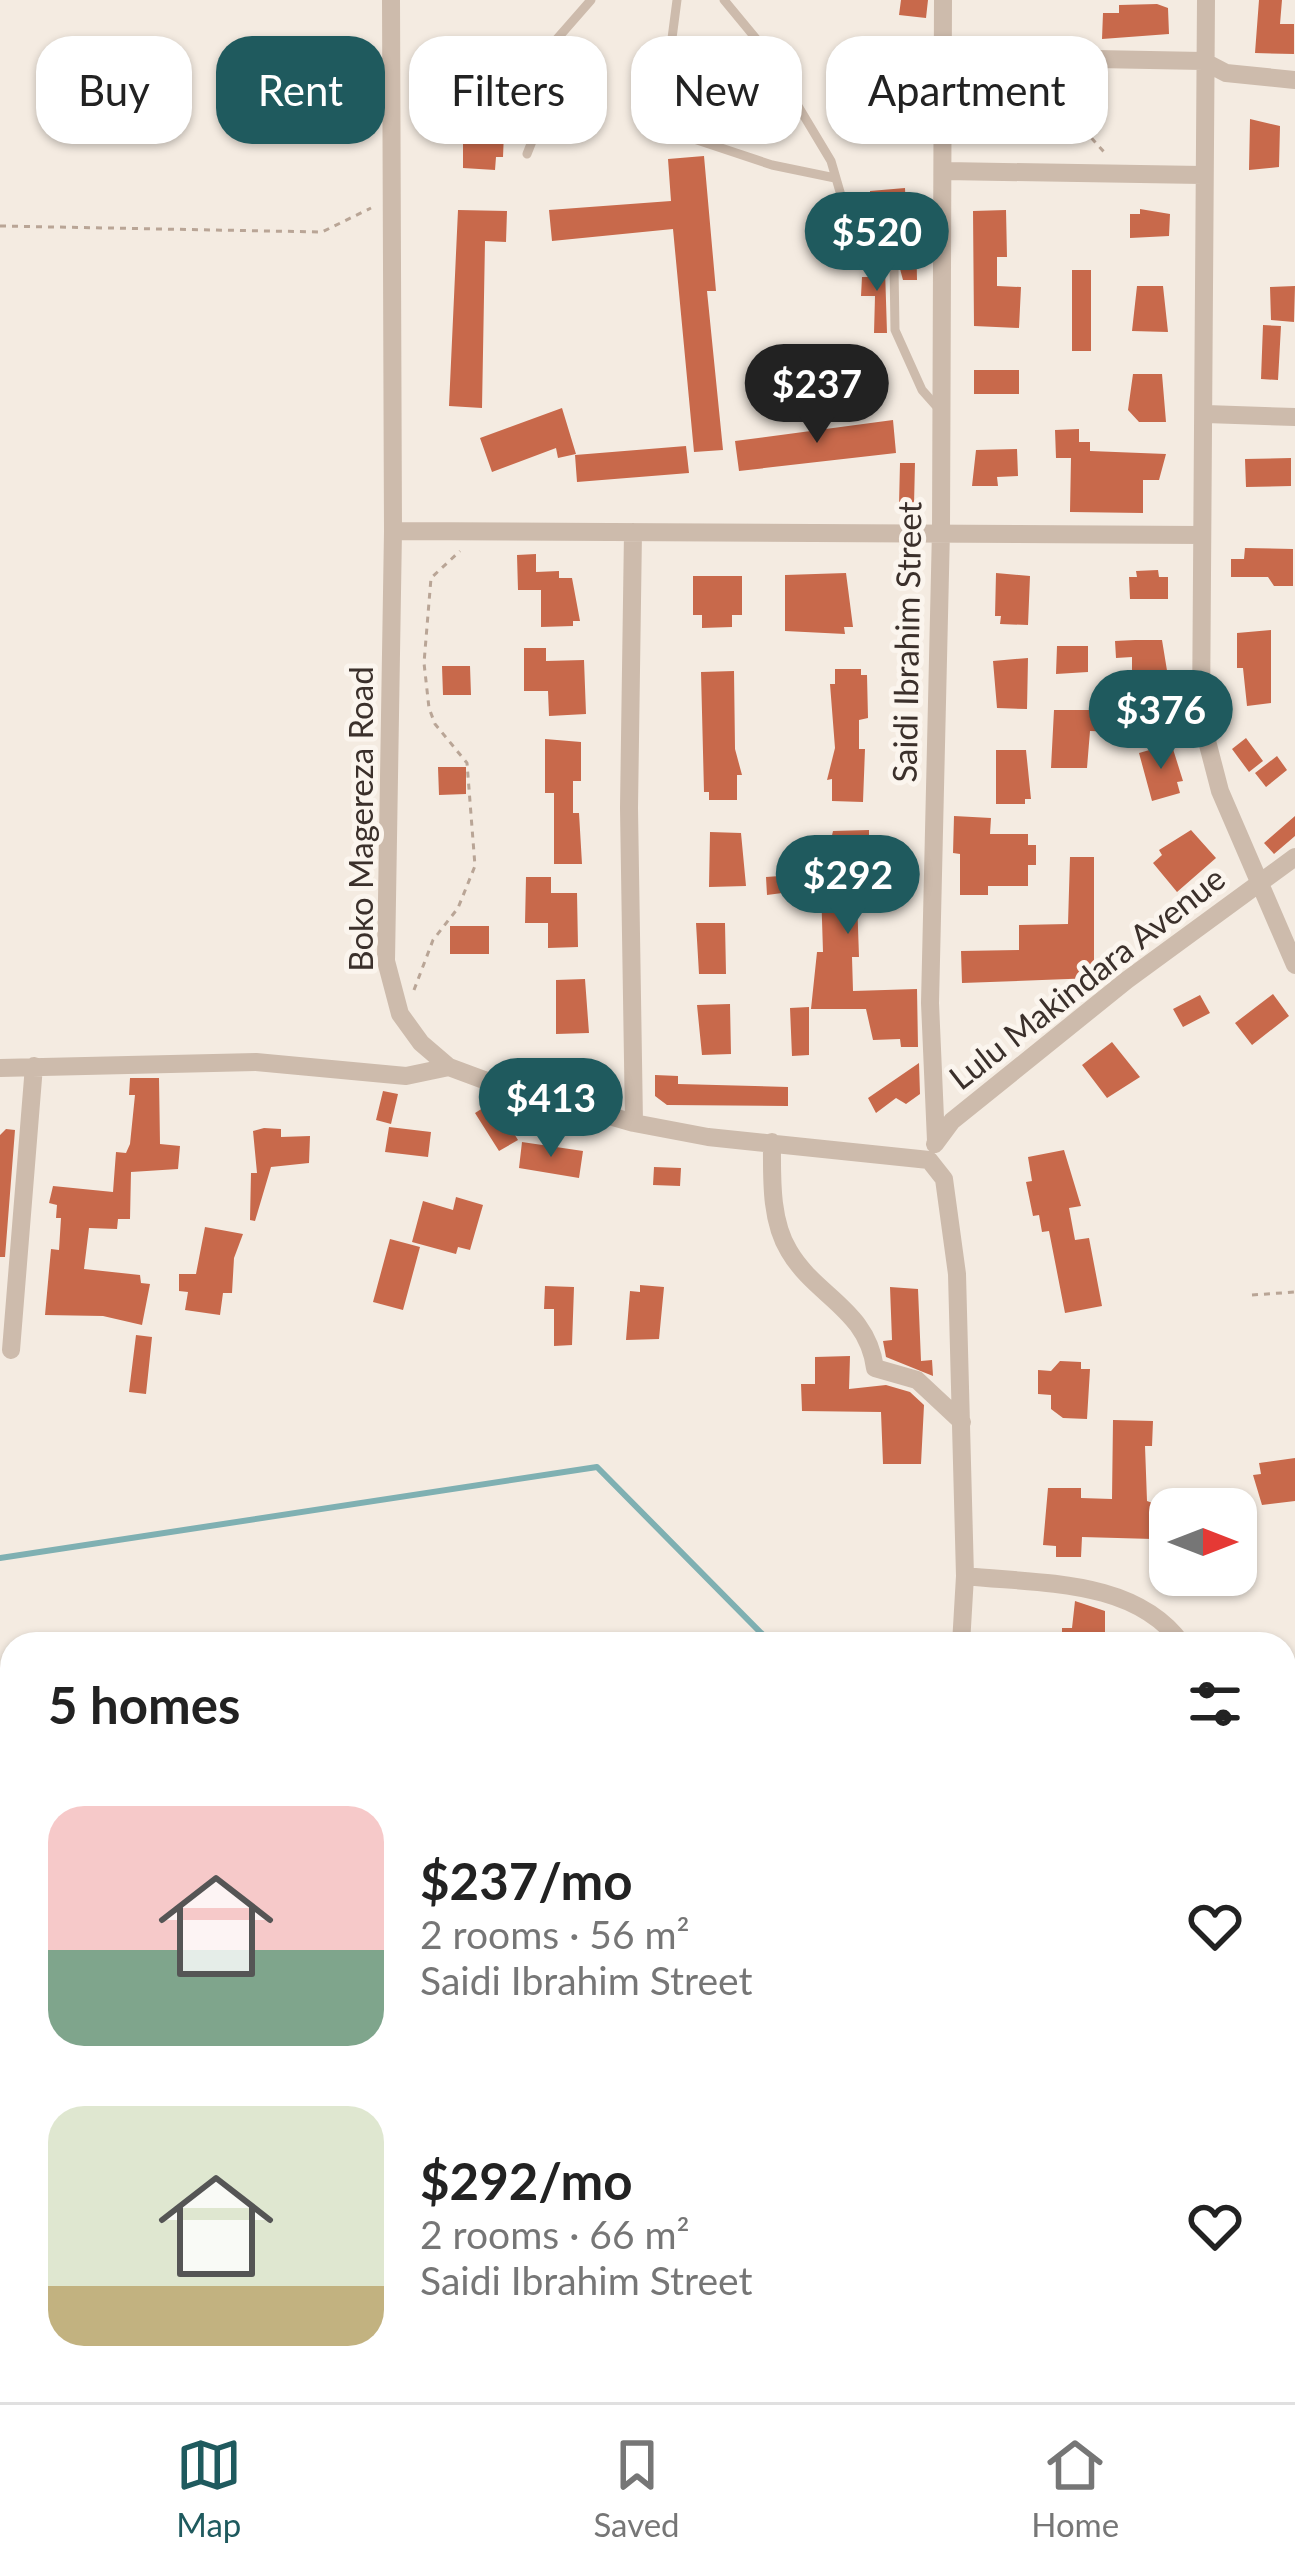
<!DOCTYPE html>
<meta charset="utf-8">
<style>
body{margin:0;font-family:Lato,sans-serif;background:#f2f2f2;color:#222;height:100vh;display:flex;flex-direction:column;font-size:45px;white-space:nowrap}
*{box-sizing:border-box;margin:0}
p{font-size:39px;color:#767676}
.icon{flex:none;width:66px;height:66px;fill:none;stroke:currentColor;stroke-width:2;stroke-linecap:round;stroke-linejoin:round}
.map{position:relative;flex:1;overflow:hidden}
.details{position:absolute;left:0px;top:1632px;width:1296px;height:771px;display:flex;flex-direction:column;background:#fff;border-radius:36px 36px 0 0;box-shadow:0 3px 9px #0004}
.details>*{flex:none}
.hud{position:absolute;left:36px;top:36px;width:1224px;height:108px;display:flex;gap:24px}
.needle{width:78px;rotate:90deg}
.tools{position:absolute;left:1149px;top:1488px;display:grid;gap:24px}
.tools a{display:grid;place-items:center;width:108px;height:108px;border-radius:24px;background:#fff;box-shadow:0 3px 9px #0004;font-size:60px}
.price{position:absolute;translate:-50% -102px;padding:0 27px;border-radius:42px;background:#1f5a5e;color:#fff;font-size:39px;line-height:78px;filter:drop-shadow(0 3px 6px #0008)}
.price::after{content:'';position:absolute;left:50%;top:72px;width:36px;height:27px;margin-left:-18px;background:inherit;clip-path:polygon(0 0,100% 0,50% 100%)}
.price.selected{background:#222;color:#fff}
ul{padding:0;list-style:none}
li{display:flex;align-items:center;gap:36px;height:300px;padding:0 48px}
li span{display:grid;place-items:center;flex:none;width:336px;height:240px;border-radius:36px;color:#555}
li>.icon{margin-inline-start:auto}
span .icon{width:144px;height:144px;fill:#fffc;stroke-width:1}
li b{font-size:51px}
h2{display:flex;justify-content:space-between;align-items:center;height:144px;padding:0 48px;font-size:51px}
.pill{padding:0 42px;border-radius:36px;background:#fff;box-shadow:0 3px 9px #0004;font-size:42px;line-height:108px}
.pill.selected{background:#1f5a5e;color:#fff}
.tab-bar{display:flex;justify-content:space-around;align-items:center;height:168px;border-top:3px solid #e0e0e0;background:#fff;font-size:33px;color:#767676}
.tab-bar a{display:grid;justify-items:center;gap:6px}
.tab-bar .selected{color:#1f5a5e}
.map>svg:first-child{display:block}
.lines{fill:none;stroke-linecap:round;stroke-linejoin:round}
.stream{stroke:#7fb0b2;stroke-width:6}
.building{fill:#c8694b}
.path{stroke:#b9a596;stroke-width:3;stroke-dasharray:6 6;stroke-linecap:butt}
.lane{stroke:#cdbbac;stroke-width:9}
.street{stroke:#cdbbac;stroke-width:18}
.labels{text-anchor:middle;stroke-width:10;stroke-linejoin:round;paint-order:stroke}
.street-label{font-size:33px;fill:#3b302b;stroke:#fbf5ee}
</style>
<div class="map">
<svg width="1295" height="2402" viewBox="0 0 1295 2402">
<rect width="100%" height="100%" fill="#f4ebe1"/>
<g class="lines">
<path class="stream" d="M0 1558 597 1467 772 1644"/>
</g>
<path class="building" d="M901 0H928L926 18 899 15Z
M1259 0H1282L1280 24H1294V54L1255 53Z
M1157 4 1168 8 1169 34 1102 39 1103 13H1119V5Z
M1250 119 1280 126 1279 167 1249 170Z
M463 130 504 132 503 157H496L495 170 463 168Z
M704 156 716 291H707L723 450 694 452 673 229 552 241 549 210 671 201 668 159Z
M905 188 907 231H916L917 280H903L895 250 872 230 870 218V191Z
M1140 209 1170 214 1169 236 1130 238V214H1140Z
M458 210 507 211 506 242 485 241 482 408 449 406Z
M1006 210 1007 257H997V286L1021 287 1019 328 974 326 973 211Z
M872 254 885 269 887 333H874L875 296H861L862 277H871Z
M1072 270H1091V351H1072Z
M1137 286H1163L1168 332 1132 331Z
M1295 286 1294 322 1271 320 1270 287Z
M1263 325 1281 326 1278 380 1261 379Z
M974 370H1019V394H974Z
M1133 374H1162L1166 422H1139L1128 410Z
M562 408 576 454 558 458 556 448 492 472 480 438Z
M893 420 896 453 739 471 735 441Z
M1079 429V442H1090V451L1166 454 1159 480H1143V513L1070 512 1071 458H1056L1055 430Z
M686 446 689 473 577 482 575 455Z
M1017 449 1018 476 997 477 998 486H972L976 450Z
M1291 458V486L1246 487 1245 459Z
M900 463H915L914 505H899Z
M1245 548 1293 549V586H1274L1268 577H1231V559H1244Z
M536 554V572L559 571V578H572L580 621H573V626L541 627V590H518L517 555Z
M1158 570 1159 577H1168V599H1130L1129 577H1137L1136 571Z
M846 573 853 627H844L845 634 785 631V575Z
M996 573 1030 576 1028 625 1000 624 1001 616H995Z
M693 576H742V615H732V627L702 628V615H693Z
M1271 630V703L1247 706 1243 668H1237V633Z
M1135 640H1162L1172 701H1132V657L1116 658 1115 641Z
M1057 646H1088V672L1056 674Z
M524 648H546V661L584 660 586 714 549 716 548 691H524Z
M1028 658 1027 709 997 708 993 661Z
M442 666H470L471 695H443Z
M835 669H861V675H867L868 718 859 720V749H865L863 802 832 801V779L827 780 835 748 830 684H835Z
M734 671 735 749 742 775H737V800H709V792H704L701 672Z
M1094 700 1124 701 1123 732 1090 731 1087 768H1051L1054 710H1094Z
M1246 738 1263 761 1249 772 1232 749Z
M545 739 581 742V781H573V813H579L582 864H554V793H545Z
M1167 745 1173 749 1183 781 1177 782 1180 793 1152 801 1139 753Z
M996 750H1026L1031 799H1025V804H996Z
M1277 756 1287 770 1266 787 1255 773Z
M438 767H466V794L439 795Z
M954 816 991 818 990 834H1028V845H1036V865H1028V886H988V895H960V854L953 853Z
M1295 816V836L1274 854 1264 843Z
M869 830V899L857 898 859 957H852L853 991 917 989 918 1047H901L900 1039 873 1040 866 1009H811L817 952H823L821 888 767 895 766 877 794 875 795 857H827L833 831Z
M1191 830 1216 858 1177 892 1153 863 1162 855 1159 850Z
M710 832 741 833 746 886 709 887Z
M1070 857H1094V978L962 983 961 951 1019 950V925L1068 924Z
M526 877H551V893H577L578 947 548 948V923H525Z
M696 923H725L726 974H699Z
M450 926H489V954H450Z
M585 979 589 1033 556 1034V980Z
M1273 994 1289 1016 1252 1045 1235 1023Z
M1200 995 1210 1013 1183 1027 1173 1009Z
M730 1004 731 1054 702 1055 697 1005Z
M809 1007V1055L792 1056 790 1008Z
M1112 1042 1140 1077 1107 1098 1082 1065Z
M919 1063 920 1094 906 1104 896 1098 876 1113 868 1098Z
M655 1075 678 1076V1084L788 1087V1106L667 1105 655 1096Z
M130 1078H159L160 1144 180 1146 178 1169 131 1172 130 1219H118L117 1229 89 1228 84 1269 140 1275 141 1283 150 1284 142 1325 103 1316 45 1315 51 1249 59 1250 61 1218H56L57 1205 49 1203 53 1186 113 1192 116 1152 126 1153 130 1144 135 1095H129Z
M383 1091 398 1094 391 1124 376 1120Z
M494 1101 518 1140 499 1151 475 1113Z
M389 1127 431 1132 428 1157 385 1152Z
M264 1128 281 1129V1137L310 1136 309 1163 271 1167 255 1221 250 1220 251 1173H257L253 1131Z
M6 1129 15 1130 5 1257H0V1135Z
M522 1142 583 1151 579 1178 519 1168Z
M1064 1150 1081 1206 1069 1208 1075 1240 1089 1238 1102 1306 1065 1313 1049 1231 1042 1232 1039 1215 1033 1216 1026 1182 1032 1181 1028 1157Z
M654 1167 681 1168 680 1186 653 1185Z
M456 1197 483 1205 470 1250 458 1247 456 1254 412 1242 423 1201 453 1210Z
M205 1227 243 1234 234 1258 232 1293H223L220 1315 185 1310 188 1292 179 1291V1274H196Z
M390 1239 420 1247 403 1310 373 1302Z
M640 1285 664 1287 659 1339 626 1340 630 1291 640 1292Z
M545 1286 574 1287 572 1345 554 1346V1309H544Z
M890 1287 918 1289 921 1361 932 1360 933 1376 886 1357 883 1341 892 1340Z
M136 1335 152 1337 146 1394 129 1392Z
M850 1356 849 1389 886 1385 910 1392 924 1405 921 1464H883L881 1412 802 1411 801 1384H815V1357Z
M1060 1361 1081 1362V1369H1090L1087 1419 1063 1418 1051 1409V1395L1038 1394V1370L1051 1371Z
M1113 1420 1153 1421 1152 1446H1145L1147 1501 1167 1508 1166 1527 1154 1526 1153 1539 1082 1537 1081 1557H1056V1546L1043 1545 1048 1488H1081V1498L1112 1499Z
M1295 1458V1501L1262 1505 1253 1475 1261 1474 1259 1463Z
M1075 1601 1105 1611V1644H1062V1628H1072Z"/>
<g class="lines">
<path class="path" d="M1017 78 1076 121 1105 153
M0 226 322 232 371 208
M414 990 433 940 458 908 475 866 467 763 435 724 429 708 424 663 431 578 460 551
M1252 1295 1295 1292"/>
<path class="lane" d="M677 0 663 107 670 131 772 165 835 178
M724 0 762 46 831 161 845 209 863 235 887 254 894 267 895 330 922 390 938 408
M527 154 538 126 549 48 591 0
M0 2199 12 2195
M961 2391 969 2402"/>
<path class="street" d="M391 0 393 531 386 961 400 1014 421 1043 449 1067 484 1080 634 1123 708 1137 929 1160 944 1179 957 1274 965 1576 961 1644
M1206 0 1201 718 1220 791 1295 965
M944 56 1203 61 1226 73 1295 80
M945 171 1202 175
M1206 414 1295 417
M393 531 1201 535
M633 532 629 808 634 1123
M0 1068 256 1062 406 1076 449 1067
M936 1141 930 1003 941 530 943 0
M772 1142C772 1177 770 1220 789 1251 816 1297 867 1309 875 1368L917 1380 962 1422
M935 1144 952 1121 1127 980 1295 857
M11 1350 34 1066
M965 1576C1038 1584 1135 1578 1182 1644
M1284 1692H1295
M0 1711 12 1709
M1284 1897 1295 1899
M1017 2391 1018 2402
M1148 2391 1151 2402"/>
</g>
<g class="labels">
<g class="street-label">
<text transform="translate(907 642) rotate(-89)" y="12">Saidi Ibrahim Street</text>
<text transform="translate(361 819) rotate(-90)" y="12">Boko Magereza Road</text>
<text transform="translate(1087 978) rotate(-38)" y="12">Lulu Makindara Avenue</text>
</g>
</g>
</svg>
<div class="tools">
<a><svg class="needle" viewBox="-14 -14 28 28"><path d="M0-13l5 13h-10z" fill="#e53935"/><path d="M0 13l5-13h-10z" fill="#767676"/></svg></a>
</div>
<b class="price" style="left:877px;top:294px">$520</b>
<b class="price selected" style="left:817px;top:446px">$237</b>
<b class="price" style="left:1161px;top:772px">$376</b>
<b class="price" style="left:848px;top:937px">$292</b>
<b class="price" style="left:551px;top:1160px">$413</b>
<div class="hud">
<a class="pill">Buy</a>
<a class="pill selected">Rent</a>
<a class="pill">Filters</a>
<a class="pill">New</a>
<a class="pill">Apartment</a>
</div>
<section class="details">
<h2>5 homes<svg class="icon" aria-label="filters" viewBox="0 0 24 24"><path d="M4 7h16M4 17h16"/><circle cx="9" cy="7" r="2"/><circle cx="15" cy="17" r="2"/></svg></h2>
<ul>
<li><span style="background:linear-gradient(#f6c9c9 60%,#7fa58c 0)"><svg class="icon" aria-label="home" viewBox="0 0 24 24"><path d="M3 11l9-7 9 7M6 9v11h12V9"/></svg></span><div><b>$237/mo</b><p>2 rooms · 56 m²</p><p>Saidi Ibrahim Street</p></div><svg class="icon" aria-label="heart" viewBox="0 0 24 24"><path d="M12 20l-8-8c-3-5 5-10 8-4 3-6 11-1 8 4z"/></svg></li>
<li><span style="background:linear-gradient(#dfe7d0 75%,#c2b280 0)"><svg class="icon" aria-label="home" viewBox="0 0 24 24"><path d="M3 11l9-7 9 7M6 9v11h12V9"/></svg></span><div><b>$292/mo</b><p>2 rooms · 66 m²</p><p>Saidi Ibrahim Street</p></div><svg class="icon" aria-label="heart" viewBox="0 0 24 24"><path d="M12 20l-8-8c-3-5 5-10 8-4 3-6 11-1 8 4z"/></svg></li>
</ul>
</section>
</div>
<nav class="tab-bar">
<a class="selected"><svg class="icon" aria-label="map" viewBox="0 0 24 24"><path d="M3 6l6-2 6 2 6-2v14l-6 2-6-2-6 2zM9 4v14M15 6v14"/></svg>Map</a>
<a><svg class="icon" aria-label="saved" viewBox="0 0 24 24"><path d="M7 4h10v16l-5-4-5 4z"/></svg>Saved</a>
<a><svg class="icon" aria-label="home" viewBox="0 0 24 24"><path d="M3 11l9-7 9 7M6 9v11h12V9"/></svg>Home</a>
</nav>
